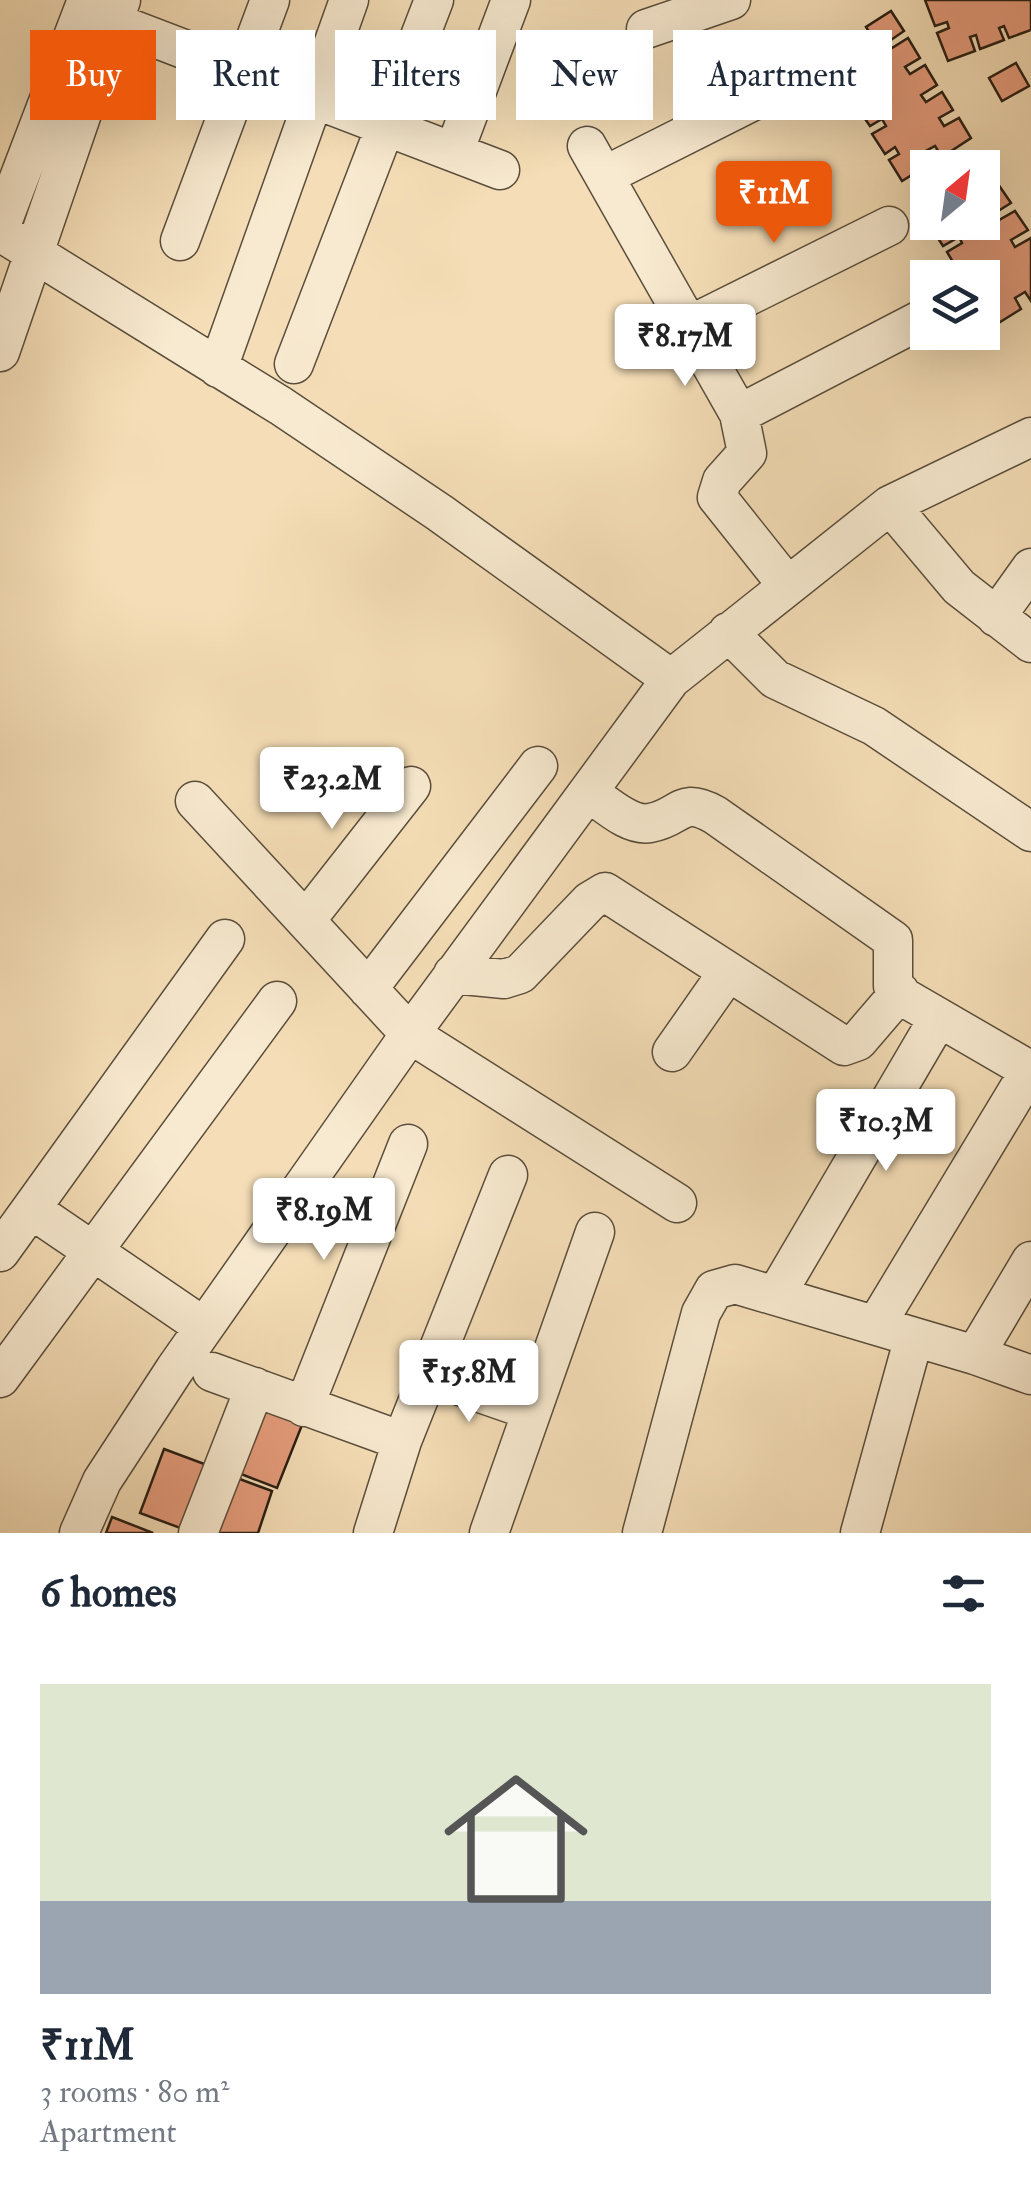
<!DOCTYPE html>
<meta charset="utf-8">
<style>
body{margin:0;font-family:"IM FELL Double Pica",serif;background:#f6f6f7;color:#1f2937;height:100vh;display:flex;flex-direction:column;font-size:38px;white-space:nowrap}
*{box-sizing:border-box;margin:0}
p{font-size:32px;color:#747a83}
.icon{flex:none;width:55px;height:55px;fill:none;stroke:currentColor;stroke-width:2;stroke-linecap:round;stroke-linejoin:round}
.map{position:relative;height:1533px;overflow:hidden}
.side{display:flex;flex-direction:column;background:#fff;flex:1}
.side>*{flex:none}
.top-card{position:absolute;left:30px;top:30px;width:972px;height:90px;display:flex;gap:20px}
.needle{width:65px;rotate:29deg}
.controls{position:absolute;left:910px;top:150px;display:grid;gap:20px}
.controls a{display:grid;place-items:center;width:90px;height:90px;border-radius:0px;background:#fff;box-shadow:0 10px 40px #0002;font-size:50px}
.price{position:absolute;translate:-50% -85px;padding:0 22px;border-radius:10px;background:#fff;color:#222;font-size:32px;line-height:65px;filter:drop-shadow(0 2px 5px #0008)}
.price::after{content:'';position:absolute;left:50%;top:60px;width:30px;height:22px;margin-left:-15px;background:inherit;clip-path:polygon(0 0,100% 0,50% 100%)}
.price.current{background:#ea580c;color:#fff}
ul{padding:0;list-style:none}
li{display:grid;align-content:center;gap:20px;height:530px;padding:0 40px}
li+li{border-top:2px solid #e0e1e3}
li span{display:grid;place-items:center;height:310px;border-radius:0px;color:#555}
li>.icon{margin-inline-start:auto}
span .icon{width:180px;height:180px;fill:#fffc;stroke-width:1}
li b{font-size:42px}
h2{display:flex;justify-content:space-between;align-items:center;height:120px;padding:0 40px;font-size:42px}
.pill{padding:0 35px;border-radius:0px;background:#fff;box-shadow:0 10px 40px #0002;font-size:35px;line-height:90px}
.pill.current{background:#ea580c;color:#fff}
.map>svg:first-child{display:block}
.building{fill:#e69d7d;stroke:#271e13;stroke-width:2.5}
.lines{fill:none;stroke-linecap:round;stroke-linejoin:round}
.minor-casing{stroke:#5a4e3c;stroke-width:41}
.minor{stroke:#f8ead0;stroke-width:38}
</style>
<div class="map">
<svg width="1031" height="1533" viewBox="0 0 1031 1533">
<rect width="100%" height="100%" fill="#f5deb7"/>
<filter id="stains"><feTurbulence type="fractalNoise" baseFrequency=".002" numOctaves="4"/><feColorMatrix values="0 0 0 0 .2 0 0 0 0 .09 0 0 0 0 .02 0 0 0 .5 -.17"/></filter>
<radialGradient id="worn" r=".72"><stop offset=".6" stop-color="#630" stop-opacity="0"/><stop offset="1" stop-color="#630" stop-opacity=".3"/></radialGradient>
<path class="building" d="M925 0H1031V30L1009 38 1004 26 999 28 1004 40 980 49 976 35 970 37 975 51 948 61 937 33 949 28 947 22 935 26Z
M891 11 904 31 888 42 892 48 908 38 920 58 905 67 910 74 925 65 937 85 921 95 926 102 942 92 953 110 939 118 944 126 959 118 971 138 942 157 935 146 924 152 931 163 902 181 889 160 899 154 895 147 885 154 872 134 886 126 882 119 870 126 857 107 873 97 869 91 853 101 841 82 855 73 852 67 838 76 823 53 854 34 861 45 873 38 866 27Z
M1016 63 1029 86 1002 101 989 78Z
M981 156 994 177 982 184V168H963Z
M998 184 1011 203 995 213 999 220 1015 211 1028 230 1011 240 1015 247 1031 238V301L1025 292 1015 298 1021 309 992 327 982 312V303L989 299 982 294V278H967L977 271 972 264 959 272 947 252 962 243 959 237 943 246 931 227 938 222H982V194Z
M928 190V222L913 198Z
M262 1404 304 1420 277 1488 236 1472Z
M164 1449 207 1465 183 1529 140 1513Z
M229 1475 272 1491 258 1533H209Z
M112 1517 153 1533H106Z"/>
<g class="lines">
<defs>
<path id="minor" d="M113 22 500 170
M646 29 731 0
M587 146 739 414 747 453 722 481 717 497 787 585
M454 152 511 0
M604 176 801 77
M0 228 87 0
M0 232 281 406 440 513 671 679
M180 241 270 0
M688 326 889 226
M0 352 121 0
M294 364 434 0
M218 368 349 0
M739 414 928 316
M890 505 959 587 1031 643
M996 617 1031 568
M728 632 775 679 874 726 1031 832
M588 792C605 803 629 827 650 823 681 818 680 795 715 815L893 940V986L905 998 1031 1071
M195 801 410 1034 677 1203
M306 920 411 786
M453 974 504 979 520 974 590 901 605 892 844 1046 858 1041 900 992
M368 989 538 766
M672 1052 728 972
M0 1252 31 1209
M776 1295 938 1019
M876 1325 1030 1070
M204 1327 31 1209 225 939
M975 1355 1031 1375
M212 1372 402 1441
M428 1375 532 1411
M0 1378 277 1001
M304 1407 408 1144
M79 1533 102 1481 175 1369 410 1034 671 679 890 505 1031 437
M198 1533 255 1387
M373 1533 402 1441 508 1175
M489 1533 595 1232
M642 1533 701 1313 714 1290 735 1284 975 1355 1031 1261
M860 1533 914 1337"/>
</defs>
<use href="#minor" class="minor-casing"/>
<use href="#minor" class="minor"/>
</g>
<rect width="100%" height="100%" filter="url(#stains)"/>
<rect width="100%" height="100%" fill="url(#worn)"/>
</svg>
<div class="controls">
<a><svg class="needle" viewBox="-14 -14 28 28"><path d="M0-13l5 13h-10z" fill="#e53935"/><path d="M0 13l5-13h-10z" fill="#747a83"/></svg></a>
<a><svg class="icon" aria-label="layers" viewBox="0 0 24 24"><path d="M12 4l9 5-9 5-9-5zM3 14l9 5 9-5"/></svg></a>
</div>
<b class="price current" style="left:774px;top:246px">₹11M</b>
<b class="price" style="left:685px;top:389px">₹8.17M</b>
<b class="price" style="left:332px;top:832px">₹23.2M</b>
<b class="price" style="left:886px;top:1174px">₹10.3M</b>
<b class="price" style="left:324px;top:1263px">₹8.19M</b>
<b class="price" style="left:469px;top:1425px">₹15.8M</b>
<div class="top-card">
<a class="pill current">Buy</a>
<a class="pill">Rent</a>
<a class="pill">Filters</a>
<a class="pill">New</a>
<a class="pill">Apartment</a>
</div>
</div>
<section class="side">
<h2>6 homes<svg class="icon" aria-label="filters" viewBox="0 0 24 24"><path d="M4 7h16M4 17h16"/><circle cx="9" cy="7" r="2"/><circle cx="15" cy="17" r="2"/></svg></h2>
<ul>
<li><span style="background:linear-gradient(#dfe7d0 70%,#9aa5b1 0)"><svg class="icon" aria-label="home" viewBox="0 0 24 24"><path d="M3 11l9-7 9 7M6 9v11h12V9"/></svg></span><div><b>₹11M</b><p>3 rooms · 80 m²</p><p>Apartment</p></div></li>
</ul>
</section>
